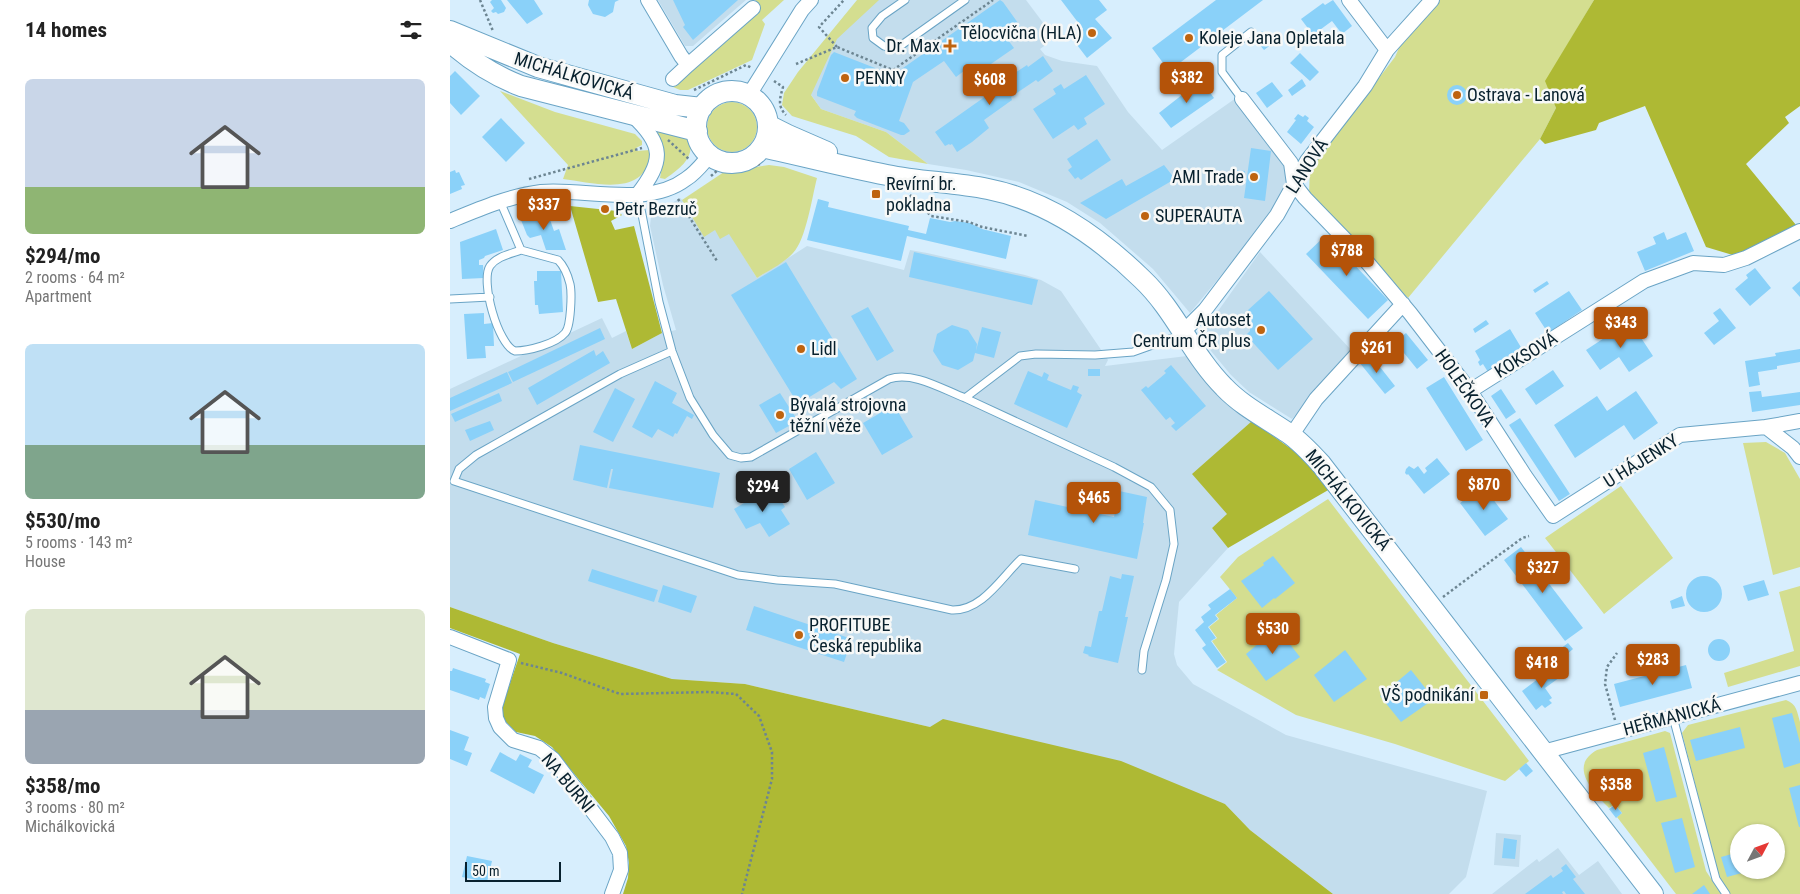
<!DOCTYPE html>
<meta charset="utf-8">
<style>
body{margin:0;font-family:"Roboto Condensed",sans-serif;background:#f6f6f6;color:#222;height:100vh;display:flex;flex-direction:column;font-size:19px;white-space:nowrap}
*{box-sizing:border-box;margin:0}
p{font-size:16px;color:#767676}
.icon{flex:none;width:28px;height:28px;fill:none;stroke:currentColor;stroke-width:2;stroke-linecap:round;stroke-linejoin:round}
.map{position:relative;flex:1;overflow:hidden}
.drawer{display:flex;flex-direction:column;background:#fff;width:450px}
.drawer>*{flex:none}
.needle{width:32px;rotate:49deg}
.buttons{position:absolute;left:1280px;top:824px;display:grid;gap:10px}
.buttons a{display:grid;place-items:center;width:55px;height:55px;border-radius:50%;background:#fff;box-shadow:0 1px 4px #0004;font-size:25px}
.scale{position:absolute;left:15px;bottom:12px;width:96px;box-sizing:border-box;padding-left:5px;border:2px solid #08212e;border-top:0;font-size:14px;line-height:18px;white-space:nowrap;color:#08212e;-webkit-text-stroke:4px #f7f8f7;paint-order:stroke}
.price{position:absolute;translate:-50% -42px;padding:0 11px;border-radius:5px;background:#b45309;color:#fff;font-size:16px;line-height:32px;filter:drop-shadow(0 1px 2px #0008)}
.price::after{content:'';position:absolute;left:50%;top:30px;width:15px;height:11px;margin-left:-8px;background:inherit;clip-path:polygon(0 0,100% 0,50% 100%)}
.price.current{background:#222;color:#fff}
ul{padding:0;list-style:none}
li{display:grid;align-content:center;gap:10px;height:265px;padding:0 25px}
li span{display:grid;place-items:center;height:155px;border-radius:8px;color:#555}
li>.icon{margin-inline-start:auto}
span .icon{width:90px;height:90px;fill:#fffc;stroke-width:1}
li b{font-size:21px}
h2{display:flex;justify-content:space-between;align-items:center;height:60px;padding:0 25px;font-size:21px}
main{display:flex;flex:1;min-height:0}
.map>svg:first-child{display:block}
.built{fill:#c3dded}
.green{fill:#d4de90;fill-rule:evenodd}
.forest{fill:#aeb934}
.building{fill:#8ad1f9}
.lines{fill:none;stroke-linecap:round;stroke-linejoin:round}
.lane-casing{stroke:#6aa4c5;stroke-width:9}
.street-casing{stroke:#6aa4c5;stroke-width:16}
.secondary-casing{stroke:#6aa4c5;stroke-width:22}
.path{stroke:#6c8592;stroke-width:2.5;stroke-dasharray:2.5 2.5;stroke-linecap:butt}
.lane{stroke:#fff;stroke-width:7}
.street{stroke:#fff;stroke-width:14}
.secondary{stroke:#fff;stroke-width:20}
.poi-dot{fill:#be630f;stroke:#f7f8f7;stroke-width:2}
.labels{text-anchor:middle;stroke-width:5;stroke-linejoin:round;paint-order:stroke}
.poi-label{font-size:18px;fill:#08212e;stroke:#f7f8f7;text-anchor:start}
.street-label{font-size:18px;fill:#08212e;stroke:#f7f8f7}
</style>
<main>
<section class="drawer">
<h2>14 homes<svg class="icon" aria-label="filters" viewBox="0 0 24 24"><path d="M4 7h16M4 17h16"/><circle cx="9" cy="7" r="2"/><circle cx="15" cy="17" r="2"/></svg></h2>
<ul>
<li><span style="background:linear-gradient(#c9d6e8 70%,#8fb573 0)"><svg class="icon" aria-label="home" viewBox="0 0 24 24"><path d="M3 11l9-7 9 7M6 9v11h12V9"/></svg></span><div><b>$294/mo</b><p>2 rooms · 64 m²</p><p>Apartment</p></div></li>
<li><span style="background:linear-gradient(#bfe0f5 65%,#7fa58c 0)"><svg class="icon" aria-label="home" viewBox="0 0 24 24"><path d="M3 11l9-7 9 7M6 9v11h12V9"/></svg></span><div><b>$530/mo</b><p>5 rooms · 143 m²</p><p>House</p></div></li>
<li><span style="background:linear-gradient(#dfe7d0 65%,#9aa5b1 0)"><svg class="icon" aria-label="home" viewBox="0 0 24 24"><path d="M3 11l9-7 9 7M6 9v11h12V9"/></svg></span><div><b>$358/mo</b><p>3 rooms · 80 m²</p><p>Michálkovická</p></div></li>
</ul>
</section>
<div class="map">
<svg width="1350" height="894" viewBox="0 0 1350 894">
<rect width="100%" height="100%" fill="#d7eefd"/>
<path class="built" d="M208 0H296L243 46H235Z
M413 0H576L597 28 600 36 597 44 590 49 595 55 612 61 647 66 678 112 712 150 786 98 826 150 836 169 837 185 816 221 740 313 703 269 650 223 617 202 569 182 516 170 478 164 436 132 371 109 347 75 395 15Z
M230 198 265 230 279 233 307 278 357 246 454 270 460 250 477 253 575 275 591 280 611 291 658 360 655 366 737 356 766 394 776 404 802 421 743 474 778 514 762 528 778 548 729 602 724 654 727 665 743 684 836 735 1037 791 1016 877 999 894H883L800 830 775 804 480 727 295 684 222 679 103 643 0 607V389L152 318 162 338 176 331 182 349 212 333 226 330 213 285 200 226 201 217 207 206 222 203Z
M810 252 902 351 842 419 799 392 781 375 761 351 754 340 756 328Z
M1046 833 1071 835 1069 867 1044 865Z
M1108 848 1129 875 1148 861 1172 894H1042L1087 859 1089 862Z"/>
<path class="green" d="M305 0H334L312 20 315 24 302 60 238 90H230L223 87 310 7Z
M407 0H429L387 39 361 95 371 109 436 132 478 164 439 157 406 136 342 116 332 105 334 93 348 72Z
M989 0H1144L1096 81 1106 108 1090 139 958 298 859 194 860 168 945 57 953 39Z
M50 91 105 112 185 134 192 141V145L186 148V151L200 150C199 199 144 183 113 179L118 165Z
M257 127a25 25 0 1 1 50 0a25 25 0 1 1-50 0Z
M205 127 239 139C246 158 228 170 215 179L210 178C214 157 215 146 205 127Z
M319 165 334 167 367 178C362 197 356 240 343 253 333 264 319 270 307 278L279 234 270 239 265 230 254 237 232 200 274 172Z
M1316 442 1335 453 1350 479V567L1323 575 1293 443Z
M1171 486 1223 558 1154 614 1095 538Z
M878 499 1079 761 1055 781 945 744 846 715 767 670 777 662 762 641 767 638 759 627 769 619 766 615 787 598 770 577 788 557Z
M1350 586V666L1278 687 1274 673 1344 651 1329 592Z
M1336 700C1347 704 1347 712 1350 722V894H1280L1268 874 1232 733 1238 725ZM1289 832H1326V870H1289Z
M1215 731 1220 733 1256 871 1271 894H1226L1167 817 1172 813 1165 804 1159 808C1143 792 1118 766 1147 750Z"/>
<path class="forest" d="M1144 0H1350V106L1335 117 1339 123 1296 164 1346 225 1286 256 1256 247 1195 106 1149 123 1146 130 1095 144 1090 139 1106 108 1095 81Z
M120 206 167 211 172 215 161 221 165 230 184 226 212 333 182 349 166 299 148 302Z
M802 421 851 456 880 489 778 548 762 528 777 514 742 474Z
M0 607 103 643 222 679 295 684 480 727 493 719 671 761 775 804 800 830 883 894H173L178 878 179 863 176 846 159 816 102 747 85 736 66 732 52 718 53 704 70 654 0 628Z"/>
<path class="building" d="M42 0H51L56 8 54 12 48 14 46 12 43 13 41 11 44 8 40 2Z
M57 0H84L93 14 77 24Z
M139 0H169L165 2 163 12 155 17 143 14 138 5Z
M223 0H288L243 40 233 27 235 25Z
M550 0 553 2 573 30 558 40 564 48 525 75 519 67 506 77 494 61 463 82 449 121 454 123 460 131 454 135H451L407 118 404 115 406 111 367 96V92L381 55 384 52 443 75Z
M611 0H649L657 10 645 19 662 38 637 58 621 37 633 29Z
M766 0H813L719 71 702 48Z
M883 0 902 26 892 34 882 21 863 35 851 19 873 3 875 5Z
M812 31 822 44 814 50 804 38Z
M850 53 869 72 860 81 840 63Z
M593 56 603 71 588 82 586 80 561 97 562 100 534 120 539 128 522 142 507 152 502 144 500 145 499 144 495 146 485 132 553 84 551 82 577 65 578 67Z
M5 71 30 96 11 115 0 103V76Z
M636 75 655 104 634 118 637 124 628 130 624 125 603 139 583 109 606 94 603 89 611 84 614 89Z
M852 79 856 86 842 96 838 90Z
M751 80 764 98 721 128 709 113Z
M822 82 833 96 817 108 806 93Z
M997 95a10 10 0 1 1 20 0a10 10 0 1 1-20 0Z
M848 114 853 117 855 115 859 118 857 121 864 127 851 144 837 132 846 120 844 119Z
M51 118 75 143 56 162 32 137Z
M647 139 661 160 631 180 628 177 625 179 618 170 622 167 617 159Z
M801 148 821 151 815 201 794 198Z
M714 165 725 179 656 219 630 203 672 179 676 186Z
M5 170 6 173 9 172 15 185 11 186 12 189 0 194V172Z
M783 170 795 171 794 182 782 181Z
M368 199 379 202 378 207 459 226 458 230 476 234 480 218 500 222 505 221 520 223 532 229 561 236 556 259 457 236 451 261 357 240Z
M97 211 104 231 109 229 116 250H96L91 235 80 238 77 235 71 220Z
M46 229 53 250 35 256 34 258 29 260V265H33L34 278 12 279 10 242Z
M1214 232 1217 240 1236 232 1244 251 1195 271 1187 252 1206 244 1203 237Z
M876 235 938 300 918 319 856 254Z
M464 252 588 280 582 305 459 277Z
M336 262 407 379 391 389 384 382 348 404 281 295Z
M1305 268 1321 288 1300 306 1285 289 1298 278 1296 275Z
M87 271H111L113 312 89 314 88 305H85L84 281H87Z
M1097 281 1099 284 1085 293 1083 290Z
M1350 281V297L1342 288Z
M819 291 863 339 828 370 796 335 800 331V326L796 322 803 316 798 310Z
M1119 291 1132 310 1098 333 1085 313Z
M418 307 444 351 427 361 401 316Z
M1270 308 1286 328 1264 345 1254 333 1269 321 1263 313Z
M34 313V324L43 323 44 346H35L36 358 17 359 14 314Z
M1036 320 1039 324 1025 333 1023 329Z
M1180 321 1203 356 1179 372 1169 357 1150 370 1136 350Z
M502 325 518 330 527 344 526 351 532 327 551 332 544 358 525 353 523 361 508 370 492 365 483 351 487 334Z
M150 328 155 339 63 382 58 372Z
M1060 329 1072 349 1038 372 1033 364 1030 366 1028 362 1030 360 1025 351Z
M956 333 978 360 967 369 945 342Z
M1350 349V362L1327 366V369L1308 372 1310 385 1299 387 1295 361 1326 356 1325 353Z
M144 350 146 356 153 351 160 363 87 405 78 388Z
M919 353 945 386 935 394 909 362Z
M721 365 756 406 726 431 721 426 725 423 720 417 716 420 691 390 696 386 698 388 716 373 714 371Z
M638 369H650V376H638Z
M1103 370 1114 386 1086 405 1075 389Z
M578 371 592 377 594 372 599 375 597 380 621 390 623 385 629 387 627 392 632 395 617 428 564 404Z
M57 372 62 383 0 411V398Z
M994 377 1033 440 1016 451 976 388Z
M205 381 227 393 222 403 244 415 242 419 237 416 227 434 225 433 223 437 208 429 202 438 182 427Z
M165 388 185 399 163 442 143 432Z
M1051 389 1066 412 1056 419 1041 396Z
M1186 391 1208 423 1184 440 1174 425 1125 458 1104 425 1147 396 1157 411Z
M1311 391 1312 397 1350 392V405L1302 412 1299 392Z
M49 393 52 401 5 422 1 414Z
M330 393 348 421 326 433 309 405Z
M444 405 463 437 432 455 413 423Z
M1070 418 1120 494 1109 501 1059 425Z
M40 421 44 430 20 441 15 430Z
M130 445 270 473 263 508 159 488 163 469H161L157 488 123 480Z
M366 452 385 483 357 500 339 469Z
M987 458 1000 474 974 494 958 474 957 475 955 473 956 469 959 466 964 469 968 466 974 474 977 471 975 468Z
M646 486 697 497 693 523H694L687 559 578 535 585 500 664 517 666 507 648 501 649 494 645 493Z
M1033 486 1058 519 1035 536 1010 503Z
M319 488 327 503 331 501 335 507 331 510 340 524 319 537 310 523 296 529 284 509Z
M1071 547 1133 628 1115 641 1054 560Z
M823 556 845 583 825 599 824 598 812 608 791 581 814 565 813 563Z
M142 569 208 590 204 602 138 581Z
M672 574 684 576 675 617H678L668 663 638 656 639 655 633 653 635 646 641 647 649 611H652L660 576 671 579Z
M1236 594a18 18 0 1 1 36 0a18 18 0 1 1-36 0Z
M1314 580 1319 595 1298 601 1293 586Z
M213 585 247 596 241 613 208 602Z
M780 589 787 598 765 615 768 619 758 627 766 638 761 641 776 662 767 668 752 648 756 645 745 630 754 622 751 617 761 609 758 605Z
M1232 596 1235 606 1222 609 1220 601Z
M304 606 402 639 394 662 296 630Z
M827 628 850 657 816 681 796 654Z
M1258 650a11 11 0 1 1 22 0a11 11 0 1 1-22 0Z
M1118 643 1123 649 1115 656 1110 649Z
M895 650 917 679 884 702 864 675Z
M1236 665 1242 688 1170 707 1164 684Z
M1105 666 1113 675 1095 688 1102 698 1099 700 1102 703 1095 708 1092 705 1086 710 1072 691Z
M3 668 36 679 35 682 40 684 35 699 30 697 29 700 0 690V671H2Z
M961 670 984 699 951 722 930 696Z
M1342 713 1350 743V763L1334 768 1322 718Z
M1290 727 1295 748 1246 761 1240 740Z
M0 730 19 737 14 750 22 753 17 766 0 759Z
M1214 747 1227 797 1206 802 1193 753Z
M50 752 66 761 70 754 82 760 78 767 94 775 84 794 40 771Z
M1076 763 1083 771 1076 777 1069 769Z
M1350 785V827H1349L1339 788Z
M1165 805 1172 813 1166 818 1159 809Z
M1232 818 1245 867 1225 873 1211 823Z
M1054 838 1067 840 1065 859 1052 858Z
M1289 852V870L1299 871 1277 877 1271 857Z
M17 856 42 861 37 882 12 877Z
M1116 864 1126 877 1123 879 1135 894H1116L1114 891 1112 892 1113 894H1075L1101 875 1103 878 1113 871 1111 868Z
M1254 885 1260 894H1242Z"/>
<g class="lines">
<defs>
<path id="lane" d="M455 0 432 16 422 28 423 38 434 46 446 49 515 0
M792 99 772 72V55L801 32
M188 194 209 302 222 351 240 398 263 435 280 455 291 458 301 457 439 379C463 371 492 389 515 398L570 356 586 354 645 355 683 352 725 337 732 332
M50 201 71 250 108 260C114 266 118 276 120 284 122 293 121 327 115 333 106 344 78 351 65 351 48 345 30 281 40 266 47 256 61 254 71 250
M0 299 40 297
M222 351 170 374 26 455 9 469 4 481 288 575 327 580 385 584 502 610C532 611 551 578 571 559L625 569
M515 398 664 467 701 487 720 510 724 544 716 580 694 651 692 670
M1223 717 1266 879 1276 894"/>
<path id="street" d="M198 0 231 56 238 65 303 8
M899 0 937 50
M223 79 238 65
M299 95 352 10 361 0
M792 99 841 163 844 184 855 198 917 262 960 313 1020 391 1075 476 1103 516 1230 435 1316 427 1343 448 1350 457
M183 116C214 145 214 161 188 194
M0 221C29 209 59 196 91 192 136 188 198 208 236 179 246 173 253 163 260 155
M733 332 755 310 827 215 857 161 915 86 937 50 982 0
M1020 391 1194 281 1243 263 1274 265 1296 258 1350 231
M1316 427 1350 421
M841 436 866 399 953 304
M0 637 59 660 45 707 46 718 50 727 63 740 89 748 103 759 162 837 170 853 171 870 162 894
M1093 752 1350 683"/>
<path id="secondary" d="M0 31 88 67 225 105 252 108
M0 42C21 61 45 76 71 86L247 131
M246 127a36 36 0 1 1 72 0a36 36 0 1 1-72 0Z
M318 125 338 135 377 152
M312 147C353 156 395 167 437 175 470 182 504 182 538 189 598 201 649 237 692 279 725 310 742 355 774 387 792 406 816 418 838 433 851 442 861 453 871 464L1203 894"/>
</defs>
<use href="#lane" class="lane-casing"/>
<use href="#street" class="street-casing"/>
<use href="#secondary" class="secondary-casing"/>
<path class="path" d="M30 0 43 31
M387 47 369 27 394 0
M346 64 387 47 443 70 543 0
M324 81 333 87C330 98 327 106 336 115
M244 90 296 65 302 68
M218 140 240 160
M261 176 269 169H286L310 164
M79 179 192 148
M460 195 481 216 519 222 532 227 578 236
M228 199 267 261
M993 597 1072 538 1079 536
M71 663 112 673 170 694 259 692 286 694 309 716 322 752V779L292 894
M1165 720 1155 684 1157 667 1167 653"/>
<use href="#lane" class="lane"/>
<use href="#street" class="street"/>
<use href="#secondary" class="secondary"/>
</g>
<g class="poi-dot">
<circle cx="642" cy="33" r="5"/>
<circle cx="739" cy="38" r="5"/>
<path d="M497.5 38.5h5v5h5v5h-5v5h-5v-5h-5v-5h5z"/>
<circle cx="395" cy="78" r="5"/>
<circle cx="1007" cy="95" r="5"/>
<circle cx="804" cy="177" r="5"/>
<rect x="421" y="189" width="10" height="10" rx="2.5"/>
<circle cx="155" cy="209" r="5"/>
<circle cx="695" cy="216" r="5"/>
<circle cx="811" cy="330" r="5"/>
<circle cx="351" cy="349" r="5"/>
<circle cx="330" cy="415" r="5"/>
<circle cx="349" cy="635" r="5"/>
<rect x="1029" y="690" width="10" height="10" rx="2.5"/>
</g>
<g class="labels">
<g class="poi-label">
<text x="632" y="39" text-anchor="end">Tělocvična (HLA)</text>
<text x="749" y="44">Koleje Jana Opletala</text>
<text x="490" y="52" text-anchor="end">Dr. Max</text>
<text x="405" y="84">PENNY</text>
<text x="1017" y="101">Ostrava - Lanová</text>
<text x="794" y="183" text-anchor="end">AMI Trade</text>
<text x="436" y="190">Revírní br.<tspan x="436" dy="21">pokladna</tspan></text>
<text x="165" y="215">Petr Bezruč</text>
<text x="705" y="222">SUPERAUTA</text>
<text x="801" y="326" text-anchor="end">Autoset<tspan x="801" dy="21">Centrum ČR plus</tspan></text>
<text x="361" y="355">Lidl</text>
<text x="340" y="411">Bývalá strojovna<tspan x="340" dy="21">těžní věže</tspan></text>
<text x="359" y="631">PROFITUBE<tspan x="359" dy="21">Česká republika</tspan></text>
<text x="1024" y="701" text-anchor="end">VŠ podnikání</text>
</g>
<g class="street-label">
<text transform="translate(124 76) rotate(17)" y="6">MICHÁLKOVICKÁ</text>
<text transform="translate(857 166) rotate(-57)" y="6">LANOVÁ</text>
<text transform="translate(1076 355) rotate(-32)" y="6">KOKSOVÁ</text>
<text transform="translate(1015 388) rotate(55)" y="6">HOLEČKOVA</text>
<text transform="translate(1191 461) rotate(-32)" y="6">U HÁJENKY</text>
<text transform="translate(898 500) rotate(51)" y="6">MICHÁLKOVICKÁ</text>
<text transform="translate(1222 717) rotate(-15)" y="6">HEŘMANICKÁ</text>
<text transform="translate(118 783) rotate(50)" y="6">NA BURNI</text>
</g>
</g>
</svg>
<div class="buttons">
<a><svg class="needle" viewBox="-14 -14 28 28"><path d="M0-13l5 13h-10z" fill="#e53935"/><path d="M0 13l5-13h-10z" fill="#767676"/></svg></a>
</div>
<div class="scale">50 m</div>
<b class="price" style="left:737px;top:104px">$382</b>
<b class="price" style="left:540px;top:106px">$608</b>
<b class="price" style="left:94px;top:231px">$337</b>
<b class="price" style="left:897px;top:277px">$788</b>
<b class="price" style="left:1171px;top:349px">$343</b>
<b class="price" style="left:927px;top:374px">$261</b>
<b class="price" style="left:1034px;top:511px">$870</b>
<b class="price current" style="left:313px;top:513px">$294</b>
<b class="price" style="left:644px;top:524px">$465</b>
<b class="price" style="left:1093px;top:594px">$327</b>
<b class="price" style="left:823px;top:655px">$530</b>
<b class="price" style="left:1203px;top:686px">$283</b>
<b class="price" style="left:1092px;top:689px">$418</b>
<b class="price" style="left:1166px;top:811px">$358</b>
</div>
</main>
